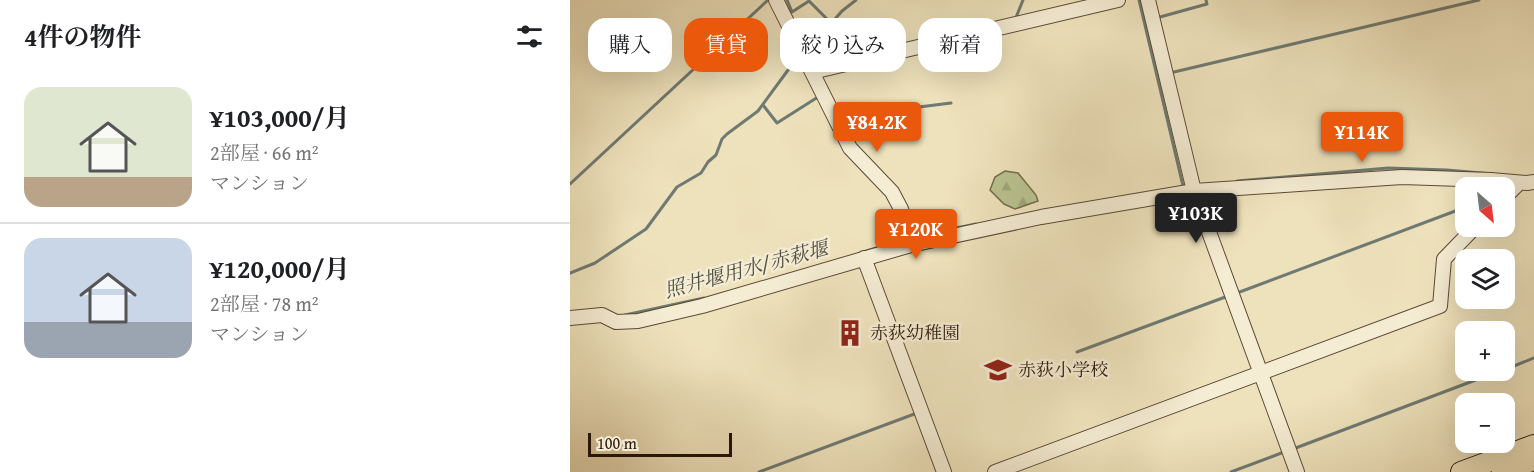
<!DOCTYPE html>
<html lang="ja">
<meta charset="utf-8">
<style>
body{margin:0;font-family:"Gentium Book Plus","Noto Serif JP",serif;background:#f6f6f6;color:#202124;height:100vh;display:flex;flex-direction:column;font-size:22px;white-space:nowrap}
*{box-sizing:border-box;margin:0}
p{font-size:20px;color:#757577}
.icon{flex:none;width:33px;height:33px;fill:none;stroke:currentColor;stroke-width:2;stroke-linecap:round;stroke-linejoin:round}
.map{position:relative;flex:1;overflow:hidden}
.sheet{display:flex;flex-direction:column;background:#fff;width:570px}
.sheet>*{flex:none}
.hud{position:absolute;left:18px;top:18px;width:570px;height:54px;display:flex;gap:12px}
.needle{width:39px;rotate:152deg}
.tools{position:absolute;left:885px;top:177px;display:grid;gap:12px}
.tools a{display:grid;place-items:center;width:60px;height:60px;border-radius:12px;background:#fff;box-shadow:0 6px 24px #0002;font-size:30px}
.scale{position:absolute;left:18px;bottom:15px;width:144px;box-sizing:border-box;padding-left:6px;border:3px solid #2b180a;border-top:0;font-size:16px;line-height:21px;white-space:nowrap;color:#2b180a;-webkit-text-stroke:4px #f4ecd3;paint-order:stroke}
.price{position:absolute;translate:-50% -51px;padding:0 14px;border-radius:6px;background:#ea580c;color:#fff;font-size:20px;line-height:39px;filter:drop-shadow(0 2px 3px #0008)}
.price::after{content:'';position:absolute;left:50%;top:36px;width:18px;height:14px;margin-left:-9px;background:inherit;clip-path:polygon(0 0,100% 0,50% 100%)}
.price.selected{background:#222;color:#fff}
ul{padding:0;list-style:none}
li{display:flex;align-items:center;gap:18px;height:150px;padding:0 24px}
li+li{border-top:2px solid #e0e0e0}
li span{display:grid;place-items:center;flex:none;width:168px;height:120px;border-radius:18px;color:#555}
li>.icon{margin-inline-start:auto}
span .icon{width:72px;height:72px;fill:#fffc;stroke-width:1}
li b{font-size:26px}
h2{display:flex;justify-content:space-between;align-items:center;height:72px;padding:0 24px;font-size:26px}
.tag{padding:0 21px;border-radius:18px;background:#fff;box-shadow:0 6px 24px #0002;font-size:21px;line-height:54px}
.tag.selected{background:#ea580c;color:#fff}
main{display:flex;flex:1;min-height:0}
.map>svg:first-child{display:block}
.forest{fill:url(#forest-firs);stroke:#726e4d;stroke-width:1.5}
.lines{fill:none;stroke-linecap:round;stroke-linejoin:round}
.stream{stroke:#6e7a72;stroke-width:3}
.minor-casing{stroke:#5c4a36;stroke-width:16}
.highway-casing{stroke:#2b180a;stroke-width:22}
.minor{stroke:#f4ecd3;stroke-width:14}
.highway{stroke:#eee2bc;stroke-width:20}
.labels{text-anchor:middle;stroke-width:5;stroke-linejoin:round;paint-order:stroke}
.poi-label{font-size:18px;fill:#2b180a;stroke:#f4ecd3;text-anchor:start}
.water-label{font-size:20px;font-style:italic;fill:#525147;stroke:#f4ecd3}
</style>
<main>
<section class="sheet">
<h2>4件の物件<svg class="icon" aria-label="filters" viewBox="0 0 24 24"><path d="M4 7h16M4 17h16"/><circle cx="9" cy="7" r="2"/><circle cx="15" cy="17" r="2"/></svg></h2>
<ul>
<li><span style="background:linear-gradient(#dfe7d0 75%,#b9a48a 0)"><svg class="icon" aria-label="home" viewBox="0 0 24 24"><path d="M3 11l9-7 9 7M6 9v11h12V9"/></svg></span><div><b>¥103,000/月</b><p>2部屋 · 66 m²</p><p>マンション</p></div></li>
<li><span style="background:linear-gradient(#c9d6e8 70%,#9aa5b1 0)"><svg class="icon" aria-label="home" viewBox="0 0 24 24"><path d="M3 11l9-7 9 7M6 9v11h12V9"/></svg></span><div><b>¥120,000/月</b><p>2部屋 · 78 m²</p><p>マンション</p></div></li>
</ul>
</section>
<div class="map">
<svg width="964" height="472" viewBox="0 0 964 472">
<defs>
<pattern id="forest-firs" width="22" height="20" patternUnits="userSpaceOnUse" patternTransform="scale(1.5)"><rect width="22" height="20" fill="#b9c390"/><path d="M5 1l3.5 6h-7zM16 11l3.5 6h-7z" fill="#9fa77b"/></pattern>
</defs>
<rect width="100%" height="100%" fill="#eee2bc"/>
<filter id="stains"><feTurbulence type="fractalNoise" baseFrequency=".00333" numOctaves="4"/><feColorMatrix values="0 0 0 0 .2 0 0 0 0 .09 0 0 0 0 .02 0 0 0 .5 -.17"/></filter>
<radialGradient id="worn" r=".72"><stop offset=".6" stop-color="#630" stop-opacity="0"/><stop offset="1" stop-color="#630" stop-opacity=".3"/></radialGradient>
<path class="forest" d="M435 171 448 173 466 195 468 201 445 209 434 204 420 190 425 177Z"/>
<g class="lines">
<path class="stream" d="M217 0 222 12 239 1 262 24
M569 0 613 186
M590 17 637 4 636 0
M445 20 453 0
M237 51 272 11 286 0
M604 72 909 0
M193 105 207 123 248 97 250 99
M269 113 277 120 301 113 381 103
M667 181 818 168 877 170 923 174
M0 184 198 0
M342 237 406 224
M293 252 336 239
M0 273 25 263 76 229 107 187 131 173 138 162 146 155 152 139 157 134 188 111 221 66 230 57
M667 293 896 207
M55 315 134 298
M507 352 658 296
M934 370 964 358
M723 449 932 370
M189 472 347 413
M661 472 714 452"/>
<defs>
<path id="minor" d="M206 0 280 148 322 192 331 209 341 245
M578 0 624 191 727 472
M242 72 548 0
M934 198 949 183
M294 258 374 472
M0 318 32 315 46 322 68 321 132 306 341 245 471 217 624 191 832 177 921 180 957 183 964 182
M425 472 870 306 874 259 906 226"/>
<path id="highway" d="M891 472 964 445
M932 472 964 460"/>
</defs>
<use href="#minor" class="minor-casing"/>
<use href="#highway" class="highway-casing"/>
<use href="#minor" class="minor"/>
<use href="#highway" class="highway"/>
</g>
<defs>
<symbol id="building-bare" viewBox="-9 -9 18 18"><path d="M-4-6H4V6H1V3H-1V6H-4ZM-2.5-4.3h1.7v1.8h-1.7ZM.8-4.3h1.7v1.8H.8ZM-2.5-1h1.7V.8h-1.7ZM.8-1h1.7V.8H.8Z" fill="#8f2418" stroke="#f4ecd3" stroke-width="2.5" paint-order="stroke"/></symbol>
<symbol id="school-bare" viewBox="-9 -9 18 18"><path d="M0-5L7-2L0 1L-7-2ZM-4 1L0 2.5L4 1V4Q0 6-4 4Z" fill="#8f2418" stroke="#f4ecd3" stroke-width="2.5" paint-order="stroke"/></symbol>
</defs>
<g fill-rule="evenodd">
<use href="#building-bare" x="261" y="314" width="38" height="38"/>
<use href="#school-bare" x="409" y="351" width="38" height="38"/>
</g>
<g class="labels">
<g class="poi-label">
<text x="300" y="339">赤荻幼稚園</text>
<text x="448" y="376">赤荻小学校</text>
</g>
<g class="water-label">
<text transform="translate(176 269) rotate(-15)" y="7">照井堰用水/赤萩堰</text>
</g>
</g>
<rect width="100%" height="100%" filter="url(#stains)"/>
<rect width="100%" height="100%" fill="url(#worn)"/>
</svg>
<div class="tools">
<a><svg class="needle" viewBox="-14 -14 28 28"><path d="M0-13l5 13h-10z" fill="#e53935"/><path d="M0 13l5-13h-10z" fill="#757577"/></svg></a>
<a><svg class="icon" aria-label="layers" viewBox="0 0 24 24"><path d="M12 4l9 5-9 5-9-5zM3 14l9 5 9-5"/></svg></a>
<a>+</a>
<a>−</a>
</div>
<div class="scale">100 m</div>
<b class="price" style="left:307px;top:153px">¥84.2K</b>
<b class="price" style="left:792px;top:163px">¥114K</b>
<b class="price selected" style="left:626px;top:244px">¥103K</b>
<b class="price" style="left:346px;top:260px">¥120K</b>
<div class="hud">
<a class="tag">購入</a>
<a class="tag selected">賃貸</a>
<a class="tag">絞り込み</a>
<a class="tag">新着</a>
</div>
</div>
</main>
